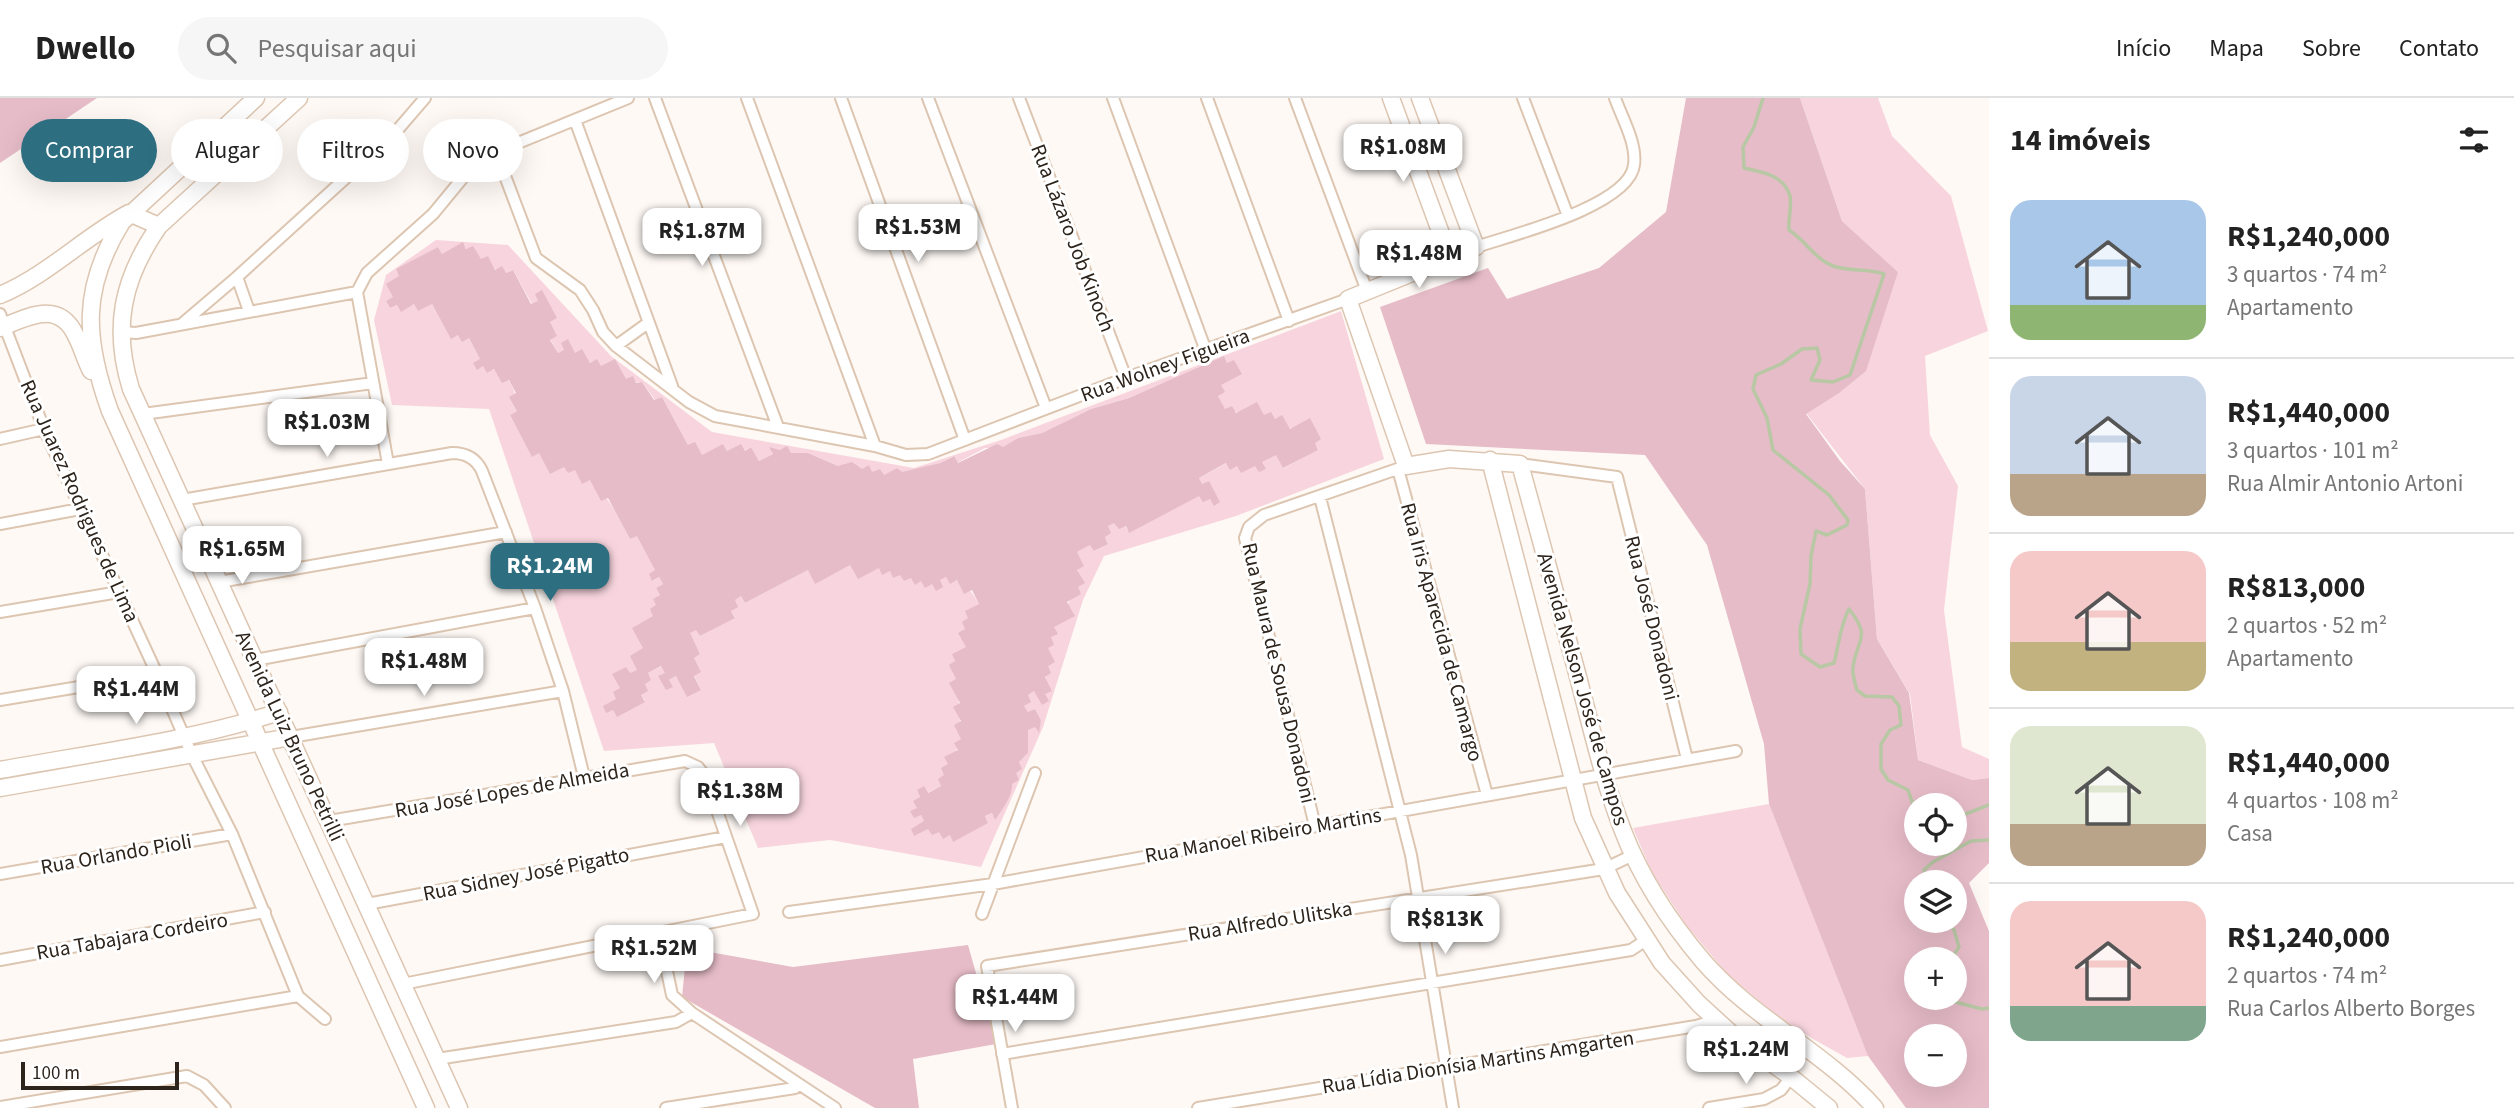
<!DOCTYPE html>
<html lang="pt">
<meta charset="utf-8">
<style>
body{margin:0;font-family:"Source Sans 3",sans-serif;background:#f6f6f6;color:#222;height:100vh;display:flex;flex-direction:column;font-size:26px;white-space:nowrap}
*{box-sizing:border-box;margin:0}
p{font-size:23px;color:#767676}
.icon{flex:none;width:38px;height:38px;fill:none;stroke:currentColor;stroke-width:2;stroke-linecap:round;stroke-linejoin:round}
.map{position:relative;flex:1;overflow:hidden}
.sheet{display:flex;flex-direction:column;background:#fff;width:525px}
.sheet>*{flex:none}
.hud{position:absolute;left:21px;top:21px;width:665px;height:63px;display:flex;gap:14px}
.tools{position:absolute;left:1904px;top:695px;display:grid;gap:14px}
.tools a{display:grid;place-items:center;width:63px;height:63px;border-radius:50%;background:#fff;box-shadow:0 7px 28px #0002;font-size:35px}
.scale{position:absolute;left:21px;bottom:18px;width:158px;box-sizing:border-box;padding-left:7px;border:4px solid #2d241c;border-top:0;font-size:19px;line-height:24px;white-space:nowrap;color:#2d241c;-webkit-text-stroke:5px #fff;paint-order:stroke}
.price{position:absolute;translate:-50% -60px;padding:0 16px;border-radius:14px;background:#fff;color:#222;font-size:23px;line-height:46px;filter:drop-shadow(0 2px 4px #0008)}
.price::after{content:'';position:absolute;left:50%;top:42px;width:21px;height:16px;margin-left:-10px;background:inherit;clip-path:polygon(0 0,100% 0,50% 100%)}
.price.on{background:#2d6e81;color:#fff}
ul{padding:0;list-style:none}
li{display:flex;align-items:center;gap:21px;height:175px;padding:0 21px}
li+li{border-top:2px solid #e0e0e0}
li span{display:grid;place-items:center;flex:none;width:196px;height:140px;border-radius:21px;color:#555}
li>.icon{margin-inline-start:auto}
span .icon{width:84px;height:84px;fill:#fffc;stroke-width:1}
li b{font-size:30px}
h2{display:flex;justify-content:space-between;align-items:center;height:84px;padding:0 21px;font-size:30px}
.tag{padding:0 24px;border-radius:32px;background:#fff;box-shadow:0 7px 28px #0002;font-size:24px;line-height:63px}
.tag.on{background:#2d6e81;color:#fff}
header{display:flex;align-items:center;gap:42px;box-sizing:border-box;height:98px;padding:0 35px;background:#fff;border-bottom:2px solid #e0e0e0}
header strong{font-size:33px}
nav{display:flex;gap:38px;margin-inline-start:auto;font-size:24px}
.search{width:490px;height:63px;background:#f6f6f6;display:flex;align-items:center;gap:18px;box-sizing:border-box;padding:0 24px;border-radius:38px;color:#767676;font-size:26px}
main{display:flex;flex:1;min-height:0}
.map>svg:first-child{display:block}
.green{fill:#f8d5de;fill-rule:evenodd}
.forest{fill:#e6bcc8;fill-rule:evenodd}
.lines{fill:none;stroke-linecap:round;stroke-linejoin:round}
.stream{stroke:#b8c7a4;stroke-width:3.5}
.street-casing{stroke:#ddc6b1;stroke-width:14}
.secondary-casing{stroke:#ddc6b1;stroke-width:19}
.street{stroke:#fff;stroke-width:10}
.secondary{stroke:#fff;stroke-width:16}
.labels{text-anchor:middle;stroke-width:6;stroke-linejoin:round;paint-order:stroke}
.street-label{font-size:21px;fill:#2d241c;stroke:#fff}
</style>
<header>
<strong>Dwello</strong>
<div class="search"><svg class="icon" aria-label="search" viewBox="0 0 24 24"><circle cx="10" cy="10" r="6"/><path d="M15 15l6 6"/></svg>Pesquisar aqui</div>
<nav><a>Início</a><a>Mapa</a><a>Sobre</a><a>Contato</a></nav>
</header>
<main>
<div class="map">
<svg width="1989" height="1010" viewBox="0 0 1989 1010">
<rect width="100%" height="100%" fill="#fef9f5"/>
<path class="green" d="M1800 0H1878L1892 38 1951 98 1988 233 1925 258 1930 337 1958 388 1944 512 1962 649 1989 661V680L1972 682 1918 662 1910 596 1877 541 1865 391 1806 315 1898 174 1842 123Z
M436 142 508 147 611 258 712 334 914 370 1001 342 1341 213 1384 361 1236 418 1104 458 1083 502 1043 629 981 769 830 742 758 750 714 645 604 653 489 311 392 307 374 222 386 177ZM463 145C470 159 491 171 506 175L513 172 532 206 539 203 556 220 550 224V241L558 255 565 252C586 258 620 287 642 284L655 302 662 299 688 347 702 358 723 347 727 353H744L751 349 759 363 773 356 770 350 791 355H808L838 368 883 378 897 370 901 375 940 365 953 358 957 365 985 350H1003L1018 340 1042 335 1091 311 1129 300 1223 259 1227 265 1218 298 1225 312 1275 321 1314 345 1318 351 1284 370 1276 356C1260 365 1244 370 1227 365L1199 380 1202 387 1209 383 1199 397 1129 434 1125 428 1115 424 1108 428 1105 439 1108 445 1095 453 1091 446 1077 454 1078 489 1054 529 1047 550 1045 596 1034 593 1027 597 1024 608 1028 615 1035 611 1041 622 1038 634 1035 628 1028 632V655L1019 664 1005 707 995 721 992 715 985 718 988 725 950 737 928 730 921 717 920 699 917 692 927 695 941 688C946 671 956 657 961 641L956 563 966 549 965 531 969 520 979 506C971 491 963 483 946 479L939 482 922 483 879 470 850 467 808 472 745 505 741 498 734 502 731 513 735 519 700 538 696 531 689 535 700 556 693 560 700 574 694 577 701 592 676 578 669 582 659 579 666 575 662 568 648 575 641 597 645 603 617 618 613 611C618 596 622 580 637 572L660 497 656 490 663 486 659 479 653 483 656 472 637 437 630 441C616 415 603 385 575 372 563 366 551 361 539 355L532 358 510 317 517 313C516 287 509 276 484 268L469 240 458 237 451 240 432 206 397 207 390 210 386 203 393 200 400 178 396 172 438 149 442 156Z
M1769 706 1868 957V958L1847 960 1813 941 1775 916 1728 877 1687 828 1652 775 1633 730Z"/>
<path class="forest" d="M0 0H97L0 65Z
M1686 0H1800L1842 123 1898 174 1866 273 1839 295 1806 316 1840 363 1865 391 1877 541 1909 595 1918 662 1972 682 1989 680V765L1969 785 1989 833V1010H1906L1868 958 1769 706 1764 646 1707 447 1645 357 1426 346 1380 209 1488 170 1507 201 1599 170 1666 114ZM1955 707V746H1916V707ZM1955 784V822H1916V784ZM1916 861H1955V900H1916ZM1916 938H1955V976H1916Z
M463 144 466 151 473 148 481 161 488 158 495 172 502 168 506 175 513 172 531 206 538 203 535 196 542 192 557 220 550 224 557 238 550 242 558 255 564 252 561 245 568 241 575 255 582 251 590 265 597 261 601 268 615 261 626 281 633 278 636 285 642 284 654 302 662 299 688 347 695 344 702 357 723 346 727 353 741 346 745 353 751 349 759 363 773 356 769 349 780 352 787 348 791 355H808L838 368 852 364 862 371 869 367 872 374 880 371 884 377 897 370 902 374 940 365 954 358 958 365 997 346 1003 349 1018 340 1042 335 1091 311 1129 300 1224 258 1227 265 1234 262 1242 276 1221 287 1225 294 1218 298 1225 311 1232 308 1236 315 1257 304 1264 317 1271 314 1275 321 1282 317 1290 331 1310 320 1321 341 1315 345 1318 352 1283 370 1276 357 1262 364 1266 371 1259 374 1255 368 1241 375 1237 368 1230 372 1226 365 1199 380 1202 386 1209 383 1220 404 1214 408 1210 401 1203 404 1199 398 1129 435 1126 428 1119 431 1114 425 1108 428 1111 435 1105 439 1108 446 1094 453 1090 447 1077 454 1084 468 1077 472 1085 485 1078 489 1081 496 1067 504 1075 518 1054 529 1058 536 1051 539 1054 547 1048 550 1055 564 1048 568 1051 575 1045 579 1052 593 1045 596 1049 603 1042 607 1034 593 1028 597 1031 604 1024 608 1028 614 1035 611 1041 622 1039 635 1035 629 1028 632V655L1019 664 1022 671 1016 675 1019 682 1012 686C1013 698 1002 712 995 722L992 715 985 718 988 725 953 744 950 737 943 741 939 734 932 737 928 731 914 738 911 731 924 723 921 717 914 720 910 713 917 710 913 703 920 699 917 692 924 688 928 695 941 688 938 681 944 677 941 670 948 666 944 659 958 652 954 645 961 641 954 627 961 623 953 609 960 605 949 585 956 581 949 567 955 563 952 556 966 549 958 535 965 531 962 524 968 520 965 513 979 506 972 492 964 496 957 482 950 486 946 479 940 482 943 489 936 493 932 486 925 490 921 483 915 487 911 480 904 483 900 477 893 480 890 473 882 477 879 470 858 481 850 467 815 486 808 472 745 505 741 498 735 502 738 509 731 513 735 520 700 538 696 532 690 535 700 556 694 560 701 574 694 578 701 592 687 599 676 578 669 582 673 589 666 592 658 578 665 575 661 568 648 575 651 582 645 586 648 593 641 597 645 604 617 619 613 612 606 615 603 608 616 601 613 594 620 590 612 576 626 569 630 575 637 572 630 558 643 550 632 530 653 518 650 511 656 507 653 501 660 497 656 490 663 486 659 479 652 483 649 476 655 472 637 438 630 441 608 400 601 403 590 382 582 386 575 372 568 375 564 369 550 376 539 355 532 359 510 317 517 313 509 299 516 295 509 282 502 285 494 271 487 275 483 268 477 272 473 265 480 261 469 240 462 244 458 237 451 241 432 206 418 213 414 206 401 214 397 207 390 210 386 203 393 199 386 186 399 178 396 171 438 149 442 156Z
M968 847 996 946 913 961 919 1010H875L682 899 687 850 793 869Z"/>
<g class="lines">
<path class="stream" d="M1763 0 1754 29 1743 49 1744 70C1762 74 1784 77 1790 98 1792 107 1788 122 1789 132 1805 142 1815 161 1833 168 1851 174 1867 170 1884 176L1850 277 1833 284 1811 282 1820 262 1817 250 1802 251 1781 266 1756 277 1753 291 1767 320 1773 352 1829 397 1848 422 1847 427 1827 437 1816 433 1811 458 1810 486 1800 531 1801 556 1820 569 1834 565C1839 546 1840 528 1849 511 1872 540 1857 540 1853 569 1852 576 1855 585 1857 592L1865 598 1892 599 1899 608 1901 627 1890 632 1881 646V671L1888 682 1908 692 1916 715
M1955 720 1989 707
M1926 784 1924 772 1933 764 1971 743 1989 742
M1944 822 1954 832 1959 849 1951 861
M1916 869 1909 874 1916 883
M1940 900 1982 911 1989 910"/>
<defs>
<path id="street" d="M655 0 778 329
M747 0 875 348
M841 0 965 342
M928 0 1046 310
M1019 0 1126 280
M1113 0 1206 253
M1207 0 1289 223
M1295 0 1367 193
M1523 0 1568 118
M575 22 672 288
M491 56 502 70 536 160 580 192 593 212 603 234 616 248 689 304 715 318 875 348 906 357 928 356 1126 280 1348 201
M1476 149C1512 137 1629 108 1634 67 1637 45 1622 20 1615 0
M357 194 367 175 433 116 475 65 491 56 628 0
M357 194 388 366
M249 213 237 179 394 36 425 0
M0 216 44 331 157 576 192 657 232 736 298 898 325 921
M183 225 237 179
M120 234 136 235 357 194
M616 248 648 225
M143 316 373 285
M0 341 44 331
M1520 366 1617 379 1687 661
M1398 371 1487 697
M1320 399 1411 757 1453 1010
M182 402 452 355C466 355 476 360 482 373L535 510 563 593 584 679
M0 426 80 411
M219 484 506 434
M0 514 119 494
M255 562 535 510
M0 602 157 576
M291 639 563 593
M329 723 685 663 698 669 705 678 753 816 403 886
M1315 728 1245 440 1249 429 1264 417 1406 368
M0 776 232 736
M367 806 726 739
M789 814 993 786 1736 653
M982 816 1035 675
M659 835 672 897 692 915 835 1010
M0 862 265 814
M0 949 298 898
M1002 956 1631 852 1646 842
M437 961 676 924 692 915
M0 1009 187 978 204 987 225 1010
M666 1010 795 990 798 986
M1012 1010 987 868 1604 771 1633 757
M1198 1010 1696 928 1716 922
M1709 1010 1764 1001 1781 992 1791 979"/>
<path id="secondary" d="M256 0 122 124C81 190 84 241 110 313L426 1010
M299 0 159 128C122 181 112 230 131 291L459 1010
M1391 0 1450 160
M1420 0 1476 149 1348 201 1406 368 1449 361 1520 366C1539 436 1558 506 1577 575 1591 628 1603 682 1623 733 1641 780 1670 824 1703 863 1753 921 1824 953 1875 1010
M0 197C48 177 84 139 129 115L159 128
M0 230C28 219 59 201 76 238 82 249 85 262 91 273
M1490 362 1583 720 1617 795 1662 865 1699 906 1734 938 1791 979 1829 1010
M0 672C93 655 190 643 279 614
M0 690 291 639"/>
</defs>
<use href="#street" class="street-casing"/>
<use href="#secondary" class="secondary-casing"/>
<use href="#street" class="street"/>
<use href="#secondary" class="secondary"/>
</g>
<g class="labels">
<g class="street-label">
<text transform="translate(1073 140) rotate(69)" y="7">Rua Lázaro Job Kinoch</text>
<text transform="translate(1165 267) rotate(-20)" y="7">Rua Wolney Figueira</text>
<text transform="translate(80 403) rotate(66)" y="7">Rua Juarez Rodrigues de Lima</text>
<text transform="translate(1652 520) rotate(76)" y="7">Rua José Donadoni</text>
<text transform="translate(1442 534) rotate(75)" y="7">Rua Iris Aparecida de Camargo</text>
<text transform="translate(1279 575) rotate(77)" y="7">Rua Maura de Sousa Donadoni</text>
<text transform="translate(1583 591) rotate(74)" y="7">Avenida Nelson José de Campos</text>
<text transform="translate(290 638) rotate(65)" y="7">Avenida Luiz Bruno Petrilli</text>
<text transform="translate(512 692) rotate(-10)" y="7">Rua José Lopes de Almeida</text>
<text transform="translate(1263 737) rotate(-10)" y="7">Rua Manoel Ribeiro Martins</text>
<text transform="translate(116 756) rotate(-10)" y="7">Rua Orlando Pioli</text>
<text transform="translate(526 776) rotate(-11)" y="7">Rua Sidney José Pigatto</text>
<text transform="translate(1270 823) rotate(-9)" y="7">Rua Alfredo Ulitska</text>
<text transform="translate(132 838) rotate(-10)" y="7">Rua Tabajara Cordeiro</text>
<text transform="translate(1478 964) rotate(-9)" y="7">Rua Lídia Dionísia Martins Amgarten</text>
</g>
</g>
</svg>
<div class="tools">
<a><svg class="icon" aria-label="locate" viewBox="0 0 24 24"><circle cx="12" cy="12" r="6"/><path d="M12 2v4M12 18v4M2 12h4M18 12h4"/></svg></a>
<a><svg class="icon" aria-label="layers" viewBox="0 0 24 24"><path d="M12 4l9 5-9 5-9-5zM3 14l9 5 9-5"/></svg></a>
<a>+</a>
<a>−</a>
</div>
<div class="scale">100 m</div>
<b class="price" style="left:1403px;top:86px">R$1.08M</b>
<b class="price" style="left:918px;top:166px">R$1.53M</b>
<b class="price" style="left:702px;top:170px">R$1.87M</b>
<b class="price" style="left:1419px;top:192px">R$1.48M</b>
<b class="price" style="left:327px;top:361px">R$1.03M</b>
<b class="price" style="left:242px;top:488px">R$1.65M</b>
<b class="price on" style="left:550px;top:505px">R$1.24M</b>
<b class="price" style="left:424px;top:600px">R$1.48M</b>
<b class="price" style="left:136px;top:628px">R$1.44M</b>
<b class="price" style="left:740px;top:730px">R$1.38M</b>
<b class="price" style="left:1445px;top:858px">R$813K</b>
<b class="price" style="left:654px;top:887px">R$1.52M</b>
<b class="price" style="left:1015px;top:936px">R$1.44M</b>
<b class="price" style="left:1746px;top:988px">R$1.24M</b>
<div class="hud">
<a class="tag on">Comprar</a>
<a class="tag">Alugar</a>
<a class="tag">Filtros</a>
<a class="tag">Novo</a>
</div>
</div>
<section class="sheet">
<h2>14 imóveis<svg class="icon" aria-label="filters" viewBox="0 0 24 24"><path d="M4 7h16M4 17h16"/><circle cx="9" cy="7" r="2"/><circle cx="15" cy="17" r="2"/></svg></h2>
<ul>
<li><span style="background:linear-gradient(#a9c7e8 75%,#8fb573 0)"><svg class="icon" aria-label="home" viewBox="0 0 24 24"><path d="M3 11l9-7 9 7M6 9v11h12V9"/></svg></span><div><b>R$1,240,000</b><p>3 quartos · 74 m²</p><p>Apartamento</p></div></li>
<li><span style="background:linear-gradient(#c9d6e8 70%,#b9a48a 0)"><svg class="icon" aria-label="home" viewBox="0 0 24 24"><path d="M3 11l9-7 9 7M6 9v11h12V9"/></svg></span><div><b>R$1,440,000</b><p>3 quartos · 101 m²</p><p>Rua Almir Antonio Artoni</p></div></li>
<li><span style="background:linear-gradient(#f6c9c9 65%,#c2b280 0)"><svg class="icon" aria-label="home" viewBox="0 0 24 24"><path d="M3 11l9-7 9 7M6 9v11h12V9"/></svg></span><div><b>R$813,000</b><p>2 quartos · 52 m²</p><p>Apartamento</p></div></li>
<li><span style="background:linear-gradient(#dfe7d0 70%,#b9a48a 0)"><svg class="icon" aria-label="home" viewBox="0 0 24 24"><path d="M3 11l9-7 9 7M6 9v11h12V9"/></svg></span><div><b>R$1,440,000</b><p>4 quartos · 108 m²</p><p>Casa</p></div></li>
<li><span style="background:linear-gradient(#f6c9c9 75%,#7fa58c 0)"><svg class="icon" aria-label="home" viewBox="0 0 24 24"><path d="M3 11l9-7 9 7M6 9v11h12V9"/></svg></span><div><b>R$1,240,000</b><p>2 quartos · 74 m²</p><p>Rua Carlos Alberto Borges</p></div></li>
</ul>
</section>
</main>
